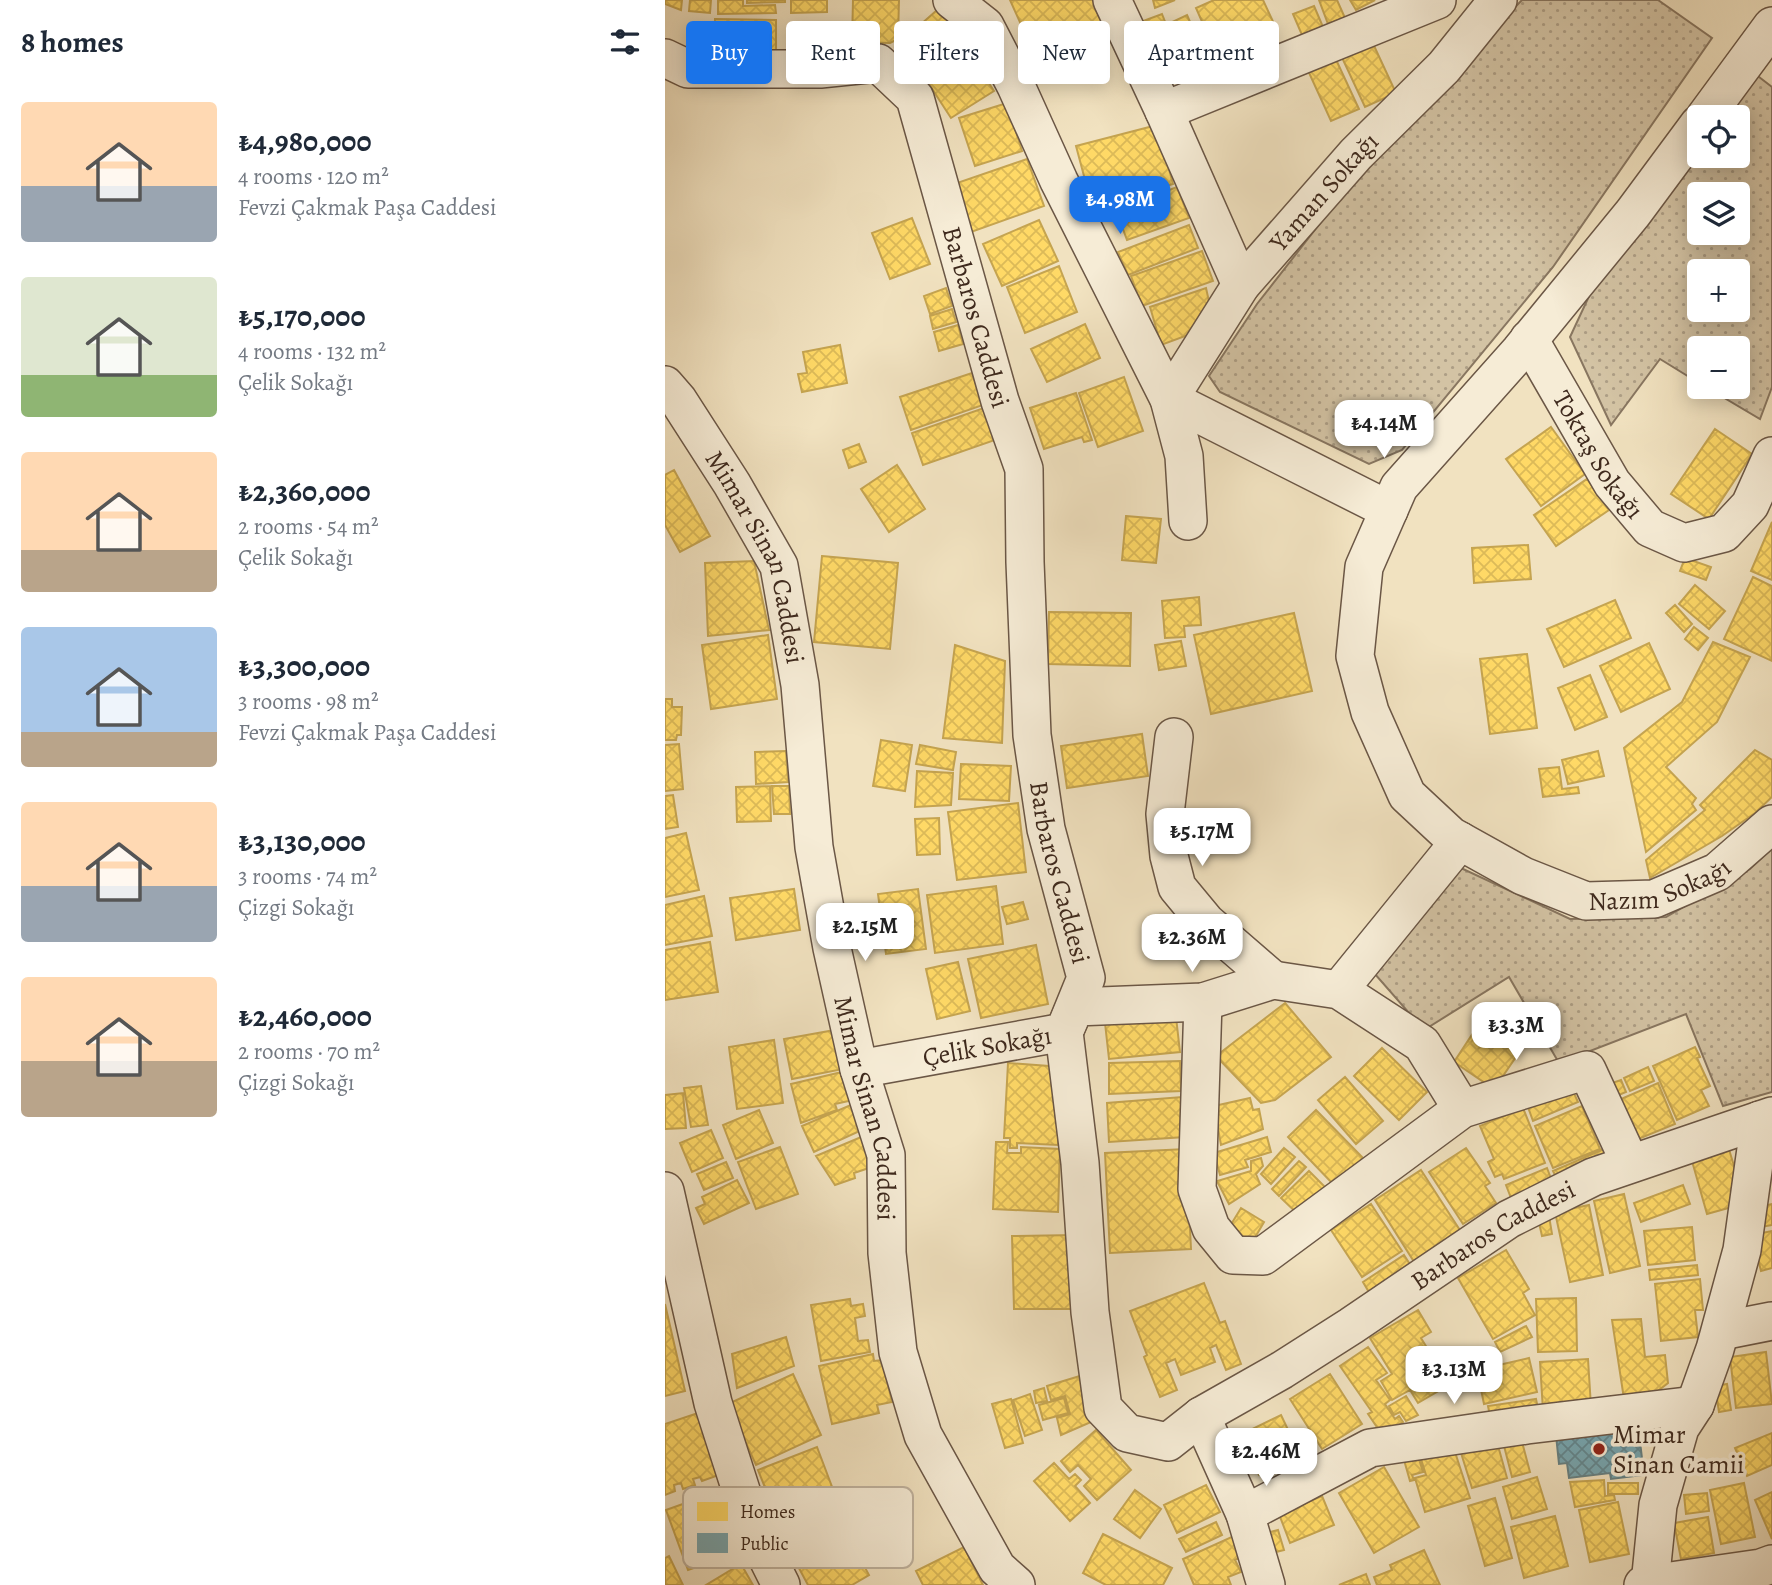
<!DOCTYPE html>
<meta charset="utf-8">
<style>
body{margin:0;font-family:Alegreya,serif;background:#f2f2f3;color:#1f2937;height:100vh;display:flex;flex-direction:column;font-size:26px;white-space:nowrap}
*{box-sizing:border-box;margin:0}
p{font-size:23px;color:#747a83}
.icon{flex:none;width:38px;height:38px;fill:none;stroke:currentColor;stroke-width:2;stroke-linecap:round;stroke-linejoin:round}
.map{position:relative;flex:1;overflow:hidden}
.side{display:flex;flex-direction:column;background:#fff;width:665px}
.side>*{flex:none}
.top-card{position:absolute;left:21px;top:21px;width:665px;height:63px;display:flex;gap:14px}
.controls{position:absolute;left:1022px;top:105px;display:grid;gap:14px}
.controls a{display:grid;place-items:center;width:63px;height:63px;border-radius:7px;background:#fff;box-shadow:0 4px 18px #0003;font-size:35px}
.price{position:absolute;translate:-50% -60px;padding:0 16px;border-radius:14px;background:#fff;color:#222;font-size:23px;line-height:46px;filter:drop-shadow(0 2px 4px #0008)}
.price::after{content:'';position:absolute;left:50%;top:42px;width:21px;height:16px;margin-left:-10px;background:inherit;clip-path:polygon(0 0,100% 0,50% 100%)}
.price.active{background:#1a73e8;color:#fff}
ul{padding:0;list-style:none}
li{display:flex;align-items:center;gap:21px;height:175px;padding:0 21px}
li span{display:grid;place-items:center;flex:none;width:196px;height:140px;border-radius:7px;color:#555}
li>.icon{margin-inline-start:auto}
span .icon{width:84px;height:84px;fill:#fffc;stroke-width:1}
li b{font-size:30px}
h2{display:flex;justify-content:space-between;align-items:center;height:84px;padding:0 21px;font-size:30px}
.tag{padding:0 24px;border-radius:7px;background:#fff;box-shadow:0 4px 18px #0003;font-size:24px;line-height:63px}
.tag.active{background:#1a73e8;color:#fff}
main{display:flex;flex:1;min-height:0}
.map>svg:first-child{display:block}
.grass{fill:url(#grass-dots);stroke:#887660;stroke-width:2;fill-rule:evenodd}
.homes{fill:url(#homes-cross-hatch);stroke:#c5a450;stroke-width:2}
.public{fill:url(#public-cross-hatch);stroke:#658083;stroke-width:2}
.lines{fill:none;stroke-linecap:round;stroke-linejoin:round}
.street-casing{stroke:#6b5746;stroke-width:40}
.street{stroke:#f6ecd6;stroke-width:37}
.poi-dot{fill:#8f2418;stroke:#f6ecd6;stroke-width:2.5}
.labels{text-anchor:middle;stroke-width:7;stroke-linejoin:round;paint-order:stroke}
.street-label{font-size:26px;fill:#3e291d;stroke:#f6ecd6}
.poi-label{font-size:26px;fill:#3e291d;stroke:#f6ecd6;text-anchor:start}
.key{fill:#f6ecd6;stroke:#bfb29e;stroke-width:2}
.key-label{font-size:19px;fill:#3e291d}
</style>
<main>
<section class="side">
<h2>8 homes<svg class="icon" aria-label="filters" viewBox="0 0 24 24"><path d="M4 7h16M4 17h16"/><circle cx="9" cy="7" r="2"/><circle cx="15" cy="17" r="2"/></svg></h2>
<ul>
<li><span style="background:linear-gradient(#ffd9b3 60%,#9aa5b1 0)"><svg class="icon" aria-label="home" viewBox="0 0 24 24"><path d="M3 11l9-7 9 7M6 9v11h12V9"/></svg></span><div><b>₺4,980,000</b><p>4 rooms · 120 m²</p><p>Fevzi Çakmak Paşa Caddesi</p></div></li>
<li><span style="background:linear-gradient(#dfe7d0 70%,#8fb573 0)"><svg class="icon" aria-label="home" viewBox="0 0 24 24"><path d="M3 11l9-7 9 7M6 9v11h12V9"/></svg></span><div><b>₺5,170,000</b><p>4 rooms · 132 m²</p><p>Çelik Sokağı</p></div></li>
<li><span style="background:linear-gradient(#ffd9b3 70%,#b9a48a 0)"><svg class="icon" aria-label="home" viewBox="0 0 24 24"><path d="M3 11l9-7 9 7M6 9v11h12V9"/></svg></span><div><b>₺2,360,000</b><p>2 rooms · 54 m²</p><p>Çelik Sokağı</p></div></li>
<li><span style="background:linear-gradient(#a9c7e8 75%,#b9a48a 0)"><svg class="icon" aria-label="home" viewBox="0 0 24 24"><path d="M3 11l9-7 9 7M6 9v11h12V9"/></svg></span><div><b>₺3,300,000</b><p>3 rooms · 98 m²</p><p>Fevzi Çakmak Paşa Caddesi</p></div></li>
<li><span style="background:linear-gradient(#ffd9b3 60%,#9aa5b1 0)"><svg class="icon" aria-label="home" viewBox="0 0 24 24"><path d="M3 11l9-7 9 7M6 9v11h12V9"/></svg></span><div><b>₺3,130,000</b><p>3 rooms · 74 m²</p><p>Çizgi Sokağı</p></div></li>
<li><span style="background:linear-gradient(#ffd9b3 60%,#b9a48a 0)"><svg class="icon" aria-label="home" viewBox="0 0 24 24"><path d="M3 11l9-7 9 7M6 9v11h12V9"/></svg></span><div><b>₺2,460,000</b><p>2 rooms · 70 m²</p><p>Çizgi Sokağı</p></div></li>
</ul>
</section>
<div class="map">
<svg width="1107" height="1585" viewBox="0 0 1107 1585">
<defs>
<pattern id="grass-dots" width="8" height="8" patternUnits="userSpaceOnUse" patternTransform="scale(1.75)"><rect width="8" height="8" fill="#d3c3a4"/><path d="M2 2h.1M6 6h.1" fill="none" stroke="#ad9e85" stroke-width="1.8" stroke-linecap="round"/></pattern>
<pattern id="homes-cross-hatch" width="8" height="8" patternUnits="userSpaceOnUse" patternTransform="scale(1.75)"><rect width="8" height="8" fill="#ffd966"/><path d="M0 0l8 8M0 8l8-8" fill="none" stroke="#dcba58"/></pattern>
<pattern id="public-cross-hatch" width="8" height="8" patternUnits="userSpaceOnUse" patternTransform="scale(1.75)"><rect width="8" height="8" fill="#76a5af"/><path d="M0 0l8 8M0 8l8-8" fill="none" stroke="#62868e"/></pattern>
</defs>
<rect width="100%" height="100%" fill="#f1e2c0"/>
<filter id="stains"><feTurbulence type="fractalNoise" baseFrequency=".00286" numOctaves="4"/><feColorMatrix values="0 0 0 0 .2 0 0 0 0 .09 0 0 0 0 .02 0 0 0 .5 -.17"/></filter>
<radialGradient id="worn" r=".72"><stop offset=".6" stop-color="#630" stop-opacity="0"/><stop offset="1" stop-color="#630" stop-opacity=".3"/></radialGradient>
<path class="grass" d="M857 0H993L1047 38 888 267 737 450 704 464 555 392 544 376 592 304 717 144Z
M1085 70 1107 87V387L1095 419 1041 387H1073V348H1034V383L995 359 946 425 905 337 926 292 1034 141V156H1073V117H1051ZM1034 194H1073V233H1034ZM1034 271H1073V310H1034Z
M1107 848V1092L1058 1106 1021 1014 894 1063 844 977 759 1030 709 973 796 868 905 919 1001 917 1085 869Z"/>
<path class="homes" d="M0 0H17L16 10 0 4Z
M25 0H46L45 13 24 11Z
M53 0H78V6L110 5 111 13 53 14Z
M82 0H120V2L82 3Z
M126 0H162V12L126 13Z
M188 0H234L233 39 225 43 187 42Z
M345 0H428L440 27 371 58Z
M488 0H510L490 8Z
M549 0H598L612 30 553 58 531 8Z
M654 0H672L680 18 663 24Z
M685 0H710L691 10Z
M279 4 304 33 254 75 230 47Z
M649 6 658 27 637 35 628 14Z
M497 14 522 77 503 84 478 21Z
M522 15 544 65 525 73 503 24Z
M50 19 111 20V50H49Z
M704 35 731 93 700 107 673 49Z
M303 51 329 91 286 118 260 78Z
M667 51 694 109 666 121 640 64Z
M342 103 357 151 310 166 294 118Z
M492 125 508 184 427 206 411 146Z
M362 159 379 206 306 232 289 184Z
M512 187 524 218 462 240 451 210Z
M247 218 265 264 225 279 207 233Z
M374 220 393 261 337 286 318 244Z
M524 225 533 248 463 275 453 252Z
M537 251 548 281 477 306 466 276Z
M394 266 412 312 360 333 342 287Z
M281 288 287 306 265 314 259 296Z
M541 288 547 315 542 328 496 345 485 307Z
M287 309 291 322 268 329 265 316Z
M420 324 435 358 382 382 366 349Z
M293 325 298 344 274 351 269 332Z
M175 345 182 383 137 392 133 374 142 373 138 352Z
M307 373 318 405 246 430 235 397Z
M459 377 478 431 433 447 414 393Z
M411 393 427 440 419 442 417 437 379 449 365 408Z
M319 408 330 440 258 465 247 433Z
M886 427 920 474 876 506 841 459Z
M1050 429 1087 454 1044 519 1006 494Z
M194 444 201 462 184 468 178 450Z
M232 465 260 509 224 532 196 489Z
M9 470 45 536 15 552 0 525V475Z
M922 479 944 510 891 546 869 515Z
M461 516 496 519 491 563 457 560Z
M1107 522V580L1086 571Z
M863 545 866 579 809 583 807 548Z
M157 556 233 563 225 649 149 642Z
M1020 558 1046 567 1041 580 1015 571Z
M89 561 104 630 43 636 40 563Z
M1088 577 1107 586V661L1059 639Z
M1030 585 1060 611 1044 629 1014 604Z
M534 597 536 625 519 626 520 637 500 638 497 601Z
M950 600 966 638 899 667 882 629Z
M1010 605 1027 624 1019 632 1001 613Z
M384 612 466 613 465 666 383 664Z
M629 613 647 691 546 714 529 635Z
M1029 627 1043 638 1033 650 1020 639Z
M103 635 112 699 46 709 37 645Z
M516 641 521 666 494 670 490 645Z
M1048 642 1085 657 1052 722 1001 767 1031 798 1027 804 1031 810 981 852 959 748 1017 702Z
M984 643 1005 689 956 712 935 666Z
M290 645 340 661 337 743 278 738Z
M862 654 872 728 825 734 815 659Z
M925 675 942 717 910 730 893 688Z
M0 699H7V707H17L16 735H12L11 740H0Z
M477 734 483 776 402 788 396 746Z
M216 740 247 745 240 791 208 786Z
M14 744 18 789 0 791V745Z
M255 745 291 752 288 770 251 764Z
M1090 750 1107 760V797L1090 813 1057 836 985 878 981 860 1040 810 1035 805Z
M121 751 123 782 91 784 90 752Z
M933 751 939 776 903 784 897 760Z
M296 764 346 766 344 801 294 799Z
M894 767 897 789 913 787 914 793 878 797 874 769Z
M252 771 288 773 286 805 250 807Z
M105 786 106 821 72 822 71 787Z
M107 786H124L125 814H109Z
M8 795 13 827 0 829V796Z
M353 803 361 872 292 880 283 812Z
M274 818 275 854 252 855 250 819Z
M21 833 34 890 0 897V838Z
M331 886 338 944 270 953 262 895Z
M129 889 135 930 71 940 65 898Z
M253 889 261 949 221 954 213 894Z
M39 896 47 936 0 945V905Z
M358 902 363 919 342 924 337 907Z
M45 942 53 992 0 1000V950Z
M371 945 383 1004 316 1018 303 959Z
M293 962 305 1011 272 1019 261 969Z
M620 1003 666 1057 610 1100 596 1103 551 1056Z
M511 1017 515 1052 444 1059 440 1023Z
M814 1024 855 1051 829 1089 789 1062Z
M170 1030 178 1069 127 1079 119 1039Z
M109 1040 118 1103 72 1109 64 1047Z
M1030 1047 1035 1057 1032 1058 1045 1086 1036 1090 1044 1106 1012 1120 988 1066Z
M717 1048 762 1092 734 1120 689 1076Z
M515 1061 516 1091 444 1094V1063Z
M343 1063 397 1067 393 1145 352 1143V1148H345V1138H339Z
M983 1067 989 1081 965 1091 959 1078Z
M181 1071 188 1100 170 1104 172 1110 136 1123 126 1084Z
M680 1077 718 1121 691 1144 653 1100Z
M956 1080 961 1092 949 1097 944 1084Z
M993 1083 1010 1124 966 1142 949 1102Z
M36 1086 43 1125 26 1127 19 1088Z
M907 1089 913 1102 868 1121 863 1107Z
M18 1093 21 1128 0 1129V1095Z
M517 1097 520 1137 444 1142 442 1103Z
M585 1098 588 1110 594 1109 598 1129 556 1145 549 1106Z
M188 1104 199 1129 149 1152 137 1126Z
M917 1106 935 1149 888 1168 870 1126Z
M858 1108 880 1163 839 1179 837 1174 830 1177 823 1162 829 1159 815 1126Z
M94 1110 108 1143 71 1159 58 1125Z
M651 1110 698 1158 669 1185 623 1137Z
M46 1130 58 1158 27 1172 15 1143Z
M201 1135 204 1168 189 1173 190 1178 170 1185 151 1156Z
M602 1137 606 1152 580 1160 583 1167 555 1175 549 1153Z
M331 1142H343L342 1153H356V1147L395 1149 393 1212 328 1209Z
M1062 1143 1074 1182 1067 1184 1074 1205 1042 1214 1025 1154Z
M115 1147 133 1194 91 1209 73 1162Z
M619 1148 630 1157 606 1184 596 1174Z
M801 1148 825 1183 820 1186 831 1203 798 1224 764 1172Z
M521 1149 526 1249 445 1253 440 1153Z
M939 1149 943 1156 892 1179 888 1171Z
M596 1158 598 1166 591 1174 595 1184 564 1204 552 1181 586 1171V1161Z
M634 1161 641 1167 614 1196 607 1189Z
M61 1162 68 1178 39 1190 32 1174Z
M882 1168 887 1181 846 1198 841 1185Z
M756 1170 800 1238 753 1268 710 1200Z
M644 1171 663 1190 636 1217 616 1198Z
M72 1180 84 1203 39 1224 31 1208 40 1204 37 1197Z
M1018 1185 1025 1204 976 1222 969 1203Z
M959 1194 975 1266 945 1273 929 1201Z
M706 1204 737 1251 697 1277 666 1230Z
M1107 1204V1225L1090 1228 1094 1207Z
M924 1205 938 1275 905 1282 890 1212Z
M576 1208 599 1222 585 1246 562 1231Z
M884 1216 887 1234 877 1236 873 1218Z
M1027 1227 1030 1260 983 1265 979 1231Z
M1107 1231V1268L1096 1271 1087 1235Z
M411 1235 412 1309H349L347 1236Z
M841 1250 864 1289 858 1293 870 1315 828 1339 793 1278Z
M739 1255 750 1272 708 1299 698 1282Z
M1032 1265 1033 1275 985 1280 984 1270Z
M1035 1279 1038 1310H1030L1033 1337 996 1341 990 1284Z
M539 1283 555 1323 560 1321 576 1364 561 1370 551 1345 545 1348 550 1362 516 1375 510 1359 501 1363 512 1390 495 1397 479 1357 482 1355 465 1311Z
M911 1298 912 1351 873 1352 871 1299Z
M185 1299 186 1306 198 1304 200 1316 190 1318 193 1341 203 1340 205 1352 156 1361 146 1305Z
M0 1304 20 1391 0 1396Z
M753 1310 766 1332 756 1338 781 1379 772 1384 775 1390 753 1403 745 1390 727 1400 716 1381 727 1374 705 1338Z
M976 1319 980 1357 1000 1355 1003 1383 985 1397 959 1399 947 1320Z
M861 1326 867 1337 835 1352 830 1342Z
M121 1337 129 1366 72 1388 67 1354Z
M703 1347 722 1373 711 1380 725 1400 720 1404 730 1419 734 1416 738 1422 718 1436 703 1414 707 1412 675 1366Z
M1101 1352 1107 1404 1071 1408 1065 1357Z
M208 1354 209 1361 217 1360 227 1402 212 1405 214 1413 167 1424 154 1366Z
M864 1358 872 1392 819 1404 812 1370Z
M923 1359 926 1407 878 1411 875 1362Z
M128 1374 156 1435 91 1465 63 1404Z
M665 1374 697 1424 657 1449 625 1399Z
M418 1375 433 1419 396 1435 392 1418 405 1414 400 1396 386 1400 382 1386Z
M1062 1384 1066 1410 1054 1412 1050 1386Z
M379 1388 382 1401 371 1403 369 1391Z
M365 1394 377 1430 360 1436 348 1400Z
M741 1396 753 1415 741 1421 735 1412 729 1415 724 1406Z
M399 1398 403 1413 378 1420 374 1405Z
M346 1399 358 1443 340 1448 327 1404Z
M871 1399 874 1414 826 1421 823 1406Z
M33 1413 54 1475 37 1481 35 1477 28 1479 30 1485 18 1489 16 1483 9 1485 10 1491 0 1495V1424Z
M616 1415 635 1455 594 1475 591 1468 585 1471 569 1438Z
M431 1430 466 1470 432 1500 419 1486 426 1479 413 1465 405 1472 396 1461Z
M1107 1433V1465L1082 1476 1070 1448Z
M856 1438 865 1472 847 1477 838 1442Z
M832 1442 842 1478 807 1488 796 1453Z
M152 1447 175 1508 117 1530 93 1470Z
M789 1449 805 1498 760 1512 750 1478 761 1475 756 1459Z
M753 1456 758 1472 747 1475 749 1480 745 1481 739 1460Z
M389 1463 404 1479 410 1474 416 1480 410 1486 425 1503 405 1521 369 1481Z
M719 1467 754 1527 709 1553 674 1493Z
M872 1477 882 1509 847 1519 838 1487Z
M939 1480 940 1496 949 1495 950 1500 910 1507 905 1482Z
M943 1483H973V1494H943Z
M1079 1483 1090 1537 1056 1544 1045 1490Z
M541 1485 555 1512 512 1533 499 1505Z
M57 1490 79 1551 23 1570 1 1510Z
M470 1490 496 1509 475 1538 449 1519Z
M1107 1492V1539L1090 1500Z
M1042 1493 1044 1511 1021 1514 1019 1495Z
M657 1496 669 1525 625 1543 614 1514Z
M830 1498 847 1558 820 1566 803 1506Z
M953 1502 964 1554 925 1562 914 1510Z
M890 1516 903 1566 859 1578 846 1527Z
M173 1517 204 1575 187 1585H143L121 1544Z
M1043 1517 1049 1553 1016 1559 1009 1523Z
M551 1522 557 1535 521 1552 514 1539Z
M613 1530 619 1550 607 1553 601 1533Z
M438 1534 507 1568 498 1585H441L418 1573Z
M571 1535 580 1555 570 1560 576 1572 563 1577 566 1585H529L518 1559Z
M299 1547 318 1585H258L251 1571Z
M759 1550 775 1585H712L709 1577 727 1570 725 1565Z
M4 1556 18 1585H0V1558Z
M76 1564 88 1585H41Z
M701 1574 705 1585H674Z"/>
<path class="public" d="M973 1425 979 1475 946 1479 945 1473 904 1478 902 1463 894 1464 891 1435Z"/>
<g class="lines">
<defs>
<g id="street">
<path d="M287 0 320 26 351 86 394 181 504 399 519 456 523 521"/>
<path d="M447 0 499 111 576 285"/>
<path id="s1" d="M0 58 23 69H155L213 63 250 98 335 401 359 469 360 562 367 735 381 829 421 978 399 1032 415 1163 425 1312 438 1408 462 1433 503 1442 536 1416 617 1370 686 1326 844 1219 928 1177 1107 1116"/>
<path d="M499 111 772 0"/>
<path d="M1040 117 1107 26"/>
<path id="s2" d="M1034 124 968 213 855 351 734 487 699 567 690 656 705 712 742 795 786 836 858 876 921 901 989 899 1052 872 1107 824"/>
<path id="s3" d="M864 339 947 483 985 528 1019 543 1059 533 1085 505 1107 456"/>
<path id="s4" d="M0 385 13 400 67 484 114 566 135 685 149 847 167 948 194 1069 221 1155 222 1253 233 1352 258 1435 332 1568 351 1585"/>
<path id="s5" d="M724 510 504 399 576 285 691 154 779 67 833 0"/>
<path d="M509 737 500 814 504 856 512 887 541 922 608 980"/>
<path d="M674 990 795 841"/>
<path d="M538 1002 532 1189 546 1228 568 1255 598 1256 797 1109 922 1070 965 1163"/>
<path id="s6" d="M194 1069 399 1032 410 1007 538 1002 608 980 674 990 757 1044 797 1109"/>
<path d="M0 1191 48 1403 89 1531 116 1585"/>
<path d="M1056 1331 1107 1321"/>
<path d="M536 1416 580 1514 601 1585"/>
<path d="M580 1514 705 1448 862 1425 1030 1405"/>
<path d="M985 1584 993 1505 1015 1428 1030 1405 1050 1349 1077 1250 1095 1120"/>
<path d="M978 1585 1096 1568 1107 1564"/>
</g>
</defs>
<use href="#street" class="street-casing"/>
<use href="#street" class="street"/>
</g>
<circle class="poi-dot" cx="934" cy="1449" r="7"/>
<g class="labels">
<g class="street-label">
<text dy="9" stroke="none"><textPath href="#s5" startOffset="506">Yaman Sokağı</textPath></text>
<text dy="9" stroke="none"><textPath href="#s1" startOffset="494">Barbaros Caddesi</textPath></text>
<text dy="9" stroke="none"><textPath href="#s3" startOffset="135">Toktaş Sokağı</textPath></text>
<text dy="9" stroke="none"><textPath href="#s4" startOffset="198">Mimar Sinan Caddesi</textPath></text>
<text dy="9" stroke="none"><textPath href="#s1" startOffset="1060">Barbaros Caddesi</textPath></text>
<text dy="9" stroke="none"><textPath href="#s2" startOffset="1083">Nazım Sokağı</textPath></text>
<text dy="9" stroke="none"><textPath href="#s6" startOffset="130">Çelik Sokağı</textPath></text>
<text dy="9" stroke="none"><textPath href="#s4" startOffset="765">Mimar Sinan Caddesi</textPath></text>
<text dy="9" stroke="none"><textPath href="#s1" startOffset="2068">Barbaros Caddesi</textPath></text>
</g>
<g class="poi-label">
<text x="948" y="1443">Mimar<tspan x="948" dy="30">Sinan Camii</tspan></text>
</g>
</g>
<rect x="18" y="1487" width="230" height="81" rx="10" class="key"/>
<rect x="32" y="1502" width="31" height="19" fill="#ffd966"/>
<rect x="32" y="1533" width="31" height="20" fill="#76a5af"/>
<g class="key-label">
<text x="75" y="1518">Homes</text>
<text x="75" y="1550">Public</text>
</g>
<rect width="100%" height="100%" filter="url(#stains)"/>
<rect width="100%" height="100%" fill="url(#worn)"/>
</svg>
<div class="controls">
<a><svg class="icon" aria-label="locate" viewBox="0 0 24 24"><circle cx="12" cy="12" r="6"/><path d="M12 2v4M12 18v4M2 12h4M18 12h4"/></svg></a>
<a><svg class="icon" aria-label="layers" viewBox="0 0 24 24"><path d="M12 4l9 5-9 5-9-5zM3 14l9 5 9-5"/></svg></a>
<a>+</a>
<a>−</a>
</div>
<b class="price active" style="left:455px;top:236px">₺4.98M</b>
<b class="price" style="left:719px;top:460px">₺4.14M</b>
<b class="price" style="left:537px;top:868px">₺5.17M</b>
<b class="price" style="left:200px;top:963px">₺2.15M</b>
<b class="price" style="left:527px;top:974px">₺2.36M</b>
<b class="price" style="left:851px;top:1062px">₺3.3M</b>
<b class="price" style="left:789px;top:1406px">₺3.13M</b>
<b class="price" style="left:601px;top:1488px">₺2.46M</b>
<div class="top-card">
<a class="tag active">Buy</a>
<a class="tag">Rent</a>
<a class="tag">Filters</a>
<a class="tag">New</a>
<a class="tag">Apartment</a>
</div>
</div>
</main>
